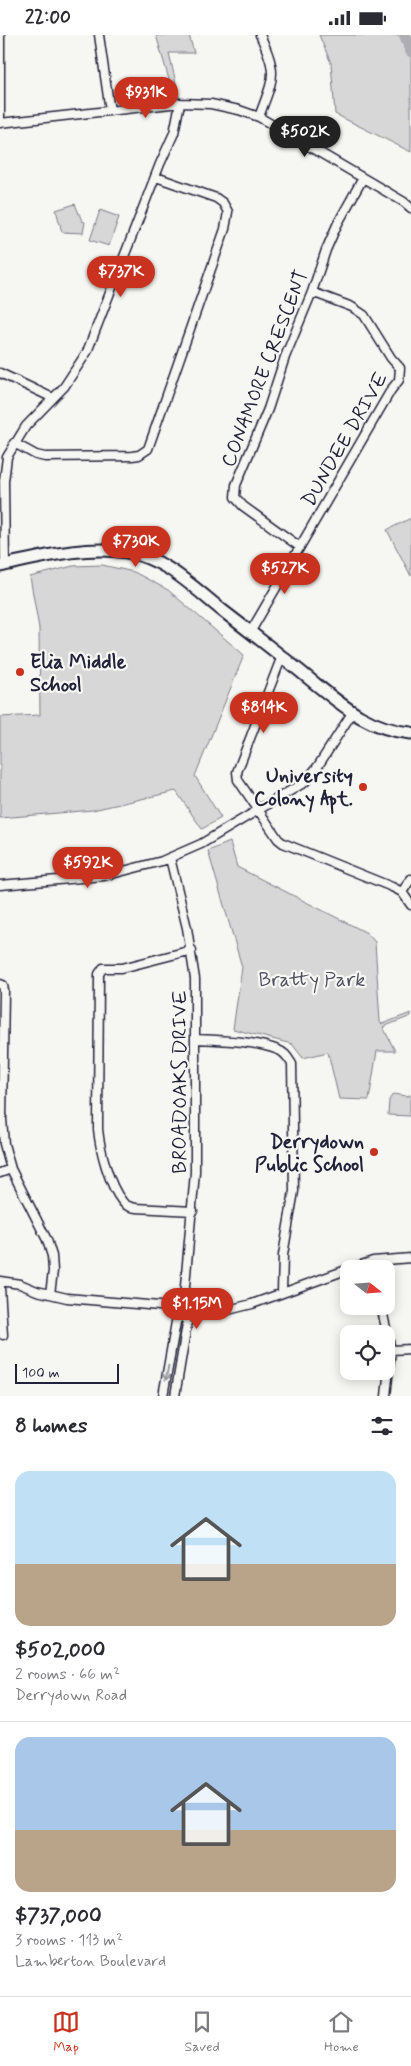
<!DOCTYPE html>
<meta charset="utf-8">
<style>
body{margin:0;font-family:Mynerve,sans-serif;background:#f2f2f3;color:#2b2b33;height:100vh;display:flex;flex-direction:column;font-size:19px;white-space:nowrap}
*{box-sizing:border-box;margin:0}
p{font-size:16px;color:#7c7c81}
.icon{flex:none;width:28px;height:28px;fill:none;stroke:currentColor;stroke-width:2;stroke-linecap:round;stroke-linejoin:round}
.map{position:relative;height:1361px;overflow:hidden}
.drawer{display:flex;flex-direction:column;background:#fff;flex:1}
.drawer>*{flex:none}
.needle{width:32px;rotate:107deg}
.buttons{position:absolute;left:340px;top:1225px;display:grid;gap:10px}
.buttons a{display:grid;place-items:center;width:55px;height:55px;border-radius:10px;background:#fff;box-shadow:0 2px 12px #0003;font-size:25px}
.scale{position:absolute;left:15px;bottom:12px;width:104px;box-sizing:border-box;padding-left:5px;border:2px solid #22223b;border-top:0;font-size:14px;line-height:18px;white-space:nowrap;color:#22223b;-webkit-text-stroke:4px #f6f6f2;paint-order:stroke}
.price{position:absolute;translate:-50% -42px;padding:0 11px;border-radius:18px;background:#c8321e;color:#fff;font-size:16px;line-height:32px;filter:drop-shadow(0 1px 2px #0008)}
.price::after{content:'';position:absolute;left:50%;top:30px;width:15px;height:11px;margin-left:-8px;background:inherit;clip-path:polygon(0 0,100% 0,50% 100%)}
.price.selected{background:#222;color:#fff}
ul{padding:0;list-style:none}
li{display:grid;align-content:center;gap:10px;height:265px;padding:0 15px}
li+li{border-top:1px solid #e1e1e2}
li span{display:grid;place-items:center;height:155px;border-radius:15px;color:#555}
li>.icon{margin-inline-start:auto}
span .icon{width:90px;height:90px;fill:#fffc;stroke-width:1}
li b{font-size:21px}
h2{display:flex;justify-content:space-between;align-items:center;height:60px;padding:0 15px;font-size:21px}
.status{display:flex;justify-content:space-between;align-items:center;height:35px;padding:0 25px;background:#fff;direction:ltr}
.status svg{height:14px;fill:currentColor}
.dock{display:flex;justify-content:space-around;align-items:center;height:70px;border-top:1px solid #e1e1e2;background:#fff;font-size:14px;color:#7c7c81}
.dock a{display:grid;justify-items:center;gap:2px}
.dock .selected{color:#c8321e}
.map>svg:first-child{display:block}
.green{fill:#d7d7d7;stroke:#7c7c89}
.lines{fill:none;stroke-linecap:round;stroke-linejoin:round}
.river{stroke:#adadb3;stroke-width:12}
.street-casing{stroke:#22223b;stroke-width:11}
.secondary-casing{stroke:#22223b;stroke-width:15}
.street{stroke:#f6f6f2;stroke-width:8}
.secondary{stroke:#f6f6f2;stroke-width:11}
.oneway{stroke:#9797a0}
.poi-dot{fill:#c8321e;stroke:#f6f6f2;stroke-width:2}
.labels{text-anchor:middle;stroke-width:4.5;stroke-linejoin:round;paint-order:stroke}
.street-label{font-size:20px;fill:#22223b;stroke:#f6f6f2}
.poi-label{font-size:20px;font-weight:bold;fill:#22223b;stroke:#f6f6f2;text-anchor:end}
.park-label{font-size:20px;fill:#4f4f62;stroke:#f6f6f2}
</style>
<div class="status"><b>22:00</b><svg viewBox="0 0 49 12"><path d="M0 12V9h3v3zM5 12V6h3v6zM10 12V3h3v9zM15 12V0h3v12zM26 1h20v11H26zM47 4h2v5h-2z"/></svg></div>
<div class="map">
<svg width="411" height="1361" viewBox="0 0 411 1361">
<rect width="100%" height="100%" fill="#f6f6f2"/>
<filter id="ink" filterUnits="userSpaceOnUse"><feTurbulence type="fractalNoise" baseFrequency=".02" numOctaves="2"/><feDisplacementMap in="SourceGraphic" scale="10" xChannelSelector="R" yChannelSelector="G"/><feConvolveMatrix kernelMatrix="1 2 1 2 8 2 1 2 1" color-interpolation-filters="sRGB"/></filter>
<g filter="url(#ink)">
<path class="green" d="M156 0H189L194 18H169L180 65H175Z
M319 0H411V117L335 79 331 28Z
M75 169 82 186 85 187 83 198 62 197 56 175Z
M100 175 119 182 109 211 90 205Z
M411 483V541L387 495Z
M102 530 134 537 168 555 244 620 195 741 221 783 202 794 176 756 93 775 0 783V682L40 680 39 593 30 542 73 531Z
M230 807 237 832 367 898 375 907 380 987 382 989 411 978V981L383 992 395 1016H377L369 1065 339 1064 328 1017 303 1023 292 1009 233 994 242 932 208 816Z
M393 1059 406 1061 410 1060V1081L388 1080 389 1065Z"/>
<g class="lines">
<path class="river" d="M405 0 411 16"/>
<defs>
<path id="street" d="M0 0V88
M99 0 110 76
M259 82C273 43 279 40 260 0
M0 88 180 68 211 69 239 75 259 82 404 167 411 173
M0 338 53 363
M14 408 36 420 45 422 132 421 139 420 148 414 225 194 228 177 223 168 216 163 156 142
M300 512 243 471 235 462 236 450 268 374 285 322 312 257 326 215 337 190 363 143
M5 530 4 446 7 422 26 391 64 352 87 317 160 129 174 98 180 68
M251 596 391 355 399 345 400 333 391 323 364 280 352 272 312 257
M282 621 237 737 238 745 278 804 283 808 392 852 402 857 411 870
M170 823 187 893 195 944V1137L183 1274 187 1289 175 1361
M0 850 104 841 162 826 201 809 305 747 318 731 352 678
M402 857 411 844
M192 915 122 933H103L99 939 98 1094C100 1115 109 1150 122 1166 125 1171 130 1172 136 1173L193 1176
M0 949 3 950 4 956 2 1084 4 1109 11 1134 47 1205 52 1221 53 1236 50 1259
M196 1004C220 1005 256 1006 278 1015 285 1017 288 1023 292 1029L294 1156 283 1220 282 1257
M0 1138 11 1134
M350 1234 373 1226 411 1223
M0 1246 20 1249 37 1256 67 1263 217 1276 228 1275 252 1269 349 1234
M0 1252 3 1300
M381 1271 391 1315 386 1361
M391 1315 411 1314
M163 1361 176 1287 183 1274"/>
<path id="secondary" d="M0 531C42 522 85 510 127 517 165 523 194 553 223 576 253 599 283 622 312 646 344 672 369 694 411 698"/>
</defs>
<use href="#street" class="street-casing"/>
<use href="#secondary" class="secondary-casing"/>
<use href="#street" class="street"/>
<use href="#secondary" class="secondary"/>
</g>
<defs><path id="oneway-shaft" d="M-6 0H5M1.5-3L5.5 0L1.5 3" fill="none" stroke-width="1.6" stroke-linecap="round" stroke-linejoin="round" transform="scale(1.25)"/></defs>
<use class="oneway" href="#oneway-shaft" transform="translate(167 1338) rotate(101)"/>
</g>
<g class="poi-dot">
<circle cx="20" cy="637" r="5"/>
<circle cx="363" cy="752" r="5"/>
<circle cx="374" cy="1117" r="5"/>
</g>
<g class="labels">
<g class="street-label">
<text transform="translate(264 333) rotate(-69)" y="7">CONAMORE CRESCENT</text>
<text transform="translate(344 404) rotate(-60)" y="7">DUNDEE DRIVE</text>
<text transform="translate(179 1047) rotate(-90)" y="7">BROADOAKS DRIVE</text>
</g>
<g class="poi-label">
<text x="30" y="633" text-anchor="start">Elia Middle<tspan x="30" dy="23">School</tspan></text>
<text x="353" y="747">University<tspan x="353" dy="23">Colony Apt.</tspan></text>
<text x="364" y="1113">Derrydown<tspan x="364" dy="23">Public School</tspan></text>
</g>
<g class="park-label">
<text x="312" y="951">Bratty Park</text>
</g>
</g>
</svg>
<div class="buttons">
<a><svg class="needle" viewBox="-14 -14 28 28"><path d="M0-13l5 13h-10z" fill="#e53935"/><path d="M0 13l5-13h-10z" fill="#7c7c81"/></svg></a>
<a><svg class="icon" aria-label="locate" viewBox="0 0 24 24"><circle cx="12" cy="12" r="6"/><path d="M12 2v4M12 18v4M2 12h4M18 12h4"/></svg></a>
</div>
<div class="scale">100 m</div>
<b class="price" style="left:146px;top:84px">$931K</b>
<b class="price selected" style="left:305px;top:123px">$502K</b>
<b class="price" style="left:121px;top:263px">$737K</b>
<b class="price" style="left:136px;top:533px">$730K</b>
<b class="price" style="left:285px;top:560px">$527K</b>
<b class="price" style="left:264px;top:699px">$814K</b>
<b class="price" style="left:88px;top:854px">$592K</b>
<b class="price" style="left:197px;top:1295px">$1.15M</b>
</div>
<section class="drawer">
<h2>8 homes<svg class="icon" aria-label="filters" viewBox="0 0 24 24"><path d="M4 7h16M4 17h16"/><circle cx="9" cy="7" r="2"/><circle cx="15" cy="17" r="2"/></svg></h2>
<ul>
<li><span style="background:linear-gradient(#bfe0f5 60%,#b9a48a 0)"><svg class="icon" aria-label="home" viewBox="0 0 24 24"><path d="M3 11l9-7 9 7M6 9v11h12V9"/></svg></span><div><b>$502,000</b><p>2 rooms · 66 m²</p><p>Derrydown Road</p></div></li>
<li><span style="background:linear-gradient(#a9c7e8 60%,#b9a48a 0)"><svg class="icon" aria-label="home" viewBox="0 0 24 24"><path d="M3 11l9-7 9 7M6 9v11h12V9"/></svg></span><div><b>$737,000</b><p>3 rooms · 113 m²</p><p>Lamberton Boulevard</p></div></li>
</ul>
</section>
<nav class="dock">
<a class="selected"><svg class="icon" aria-label="map" viewBox="0 0 24 24"><path d="M3 6l6-2 6 2 6-2v14l-6 2-6-2-6 2zM9 4v14M15 6v14"/></svg>Map</a>
<a><svg class="icon" aria-label="saved" viewBox="0 0 24 24"><path d="M7 4h10v16l-5-4-5 4z"/></svg>Saved</a>
<a><svg class="icon" aria-label="home" viewBox="0 0 24 24"><path d="M3 11l9-7 9 7M6 9v11h12V9"/></svg>Home</a>
</nav>
